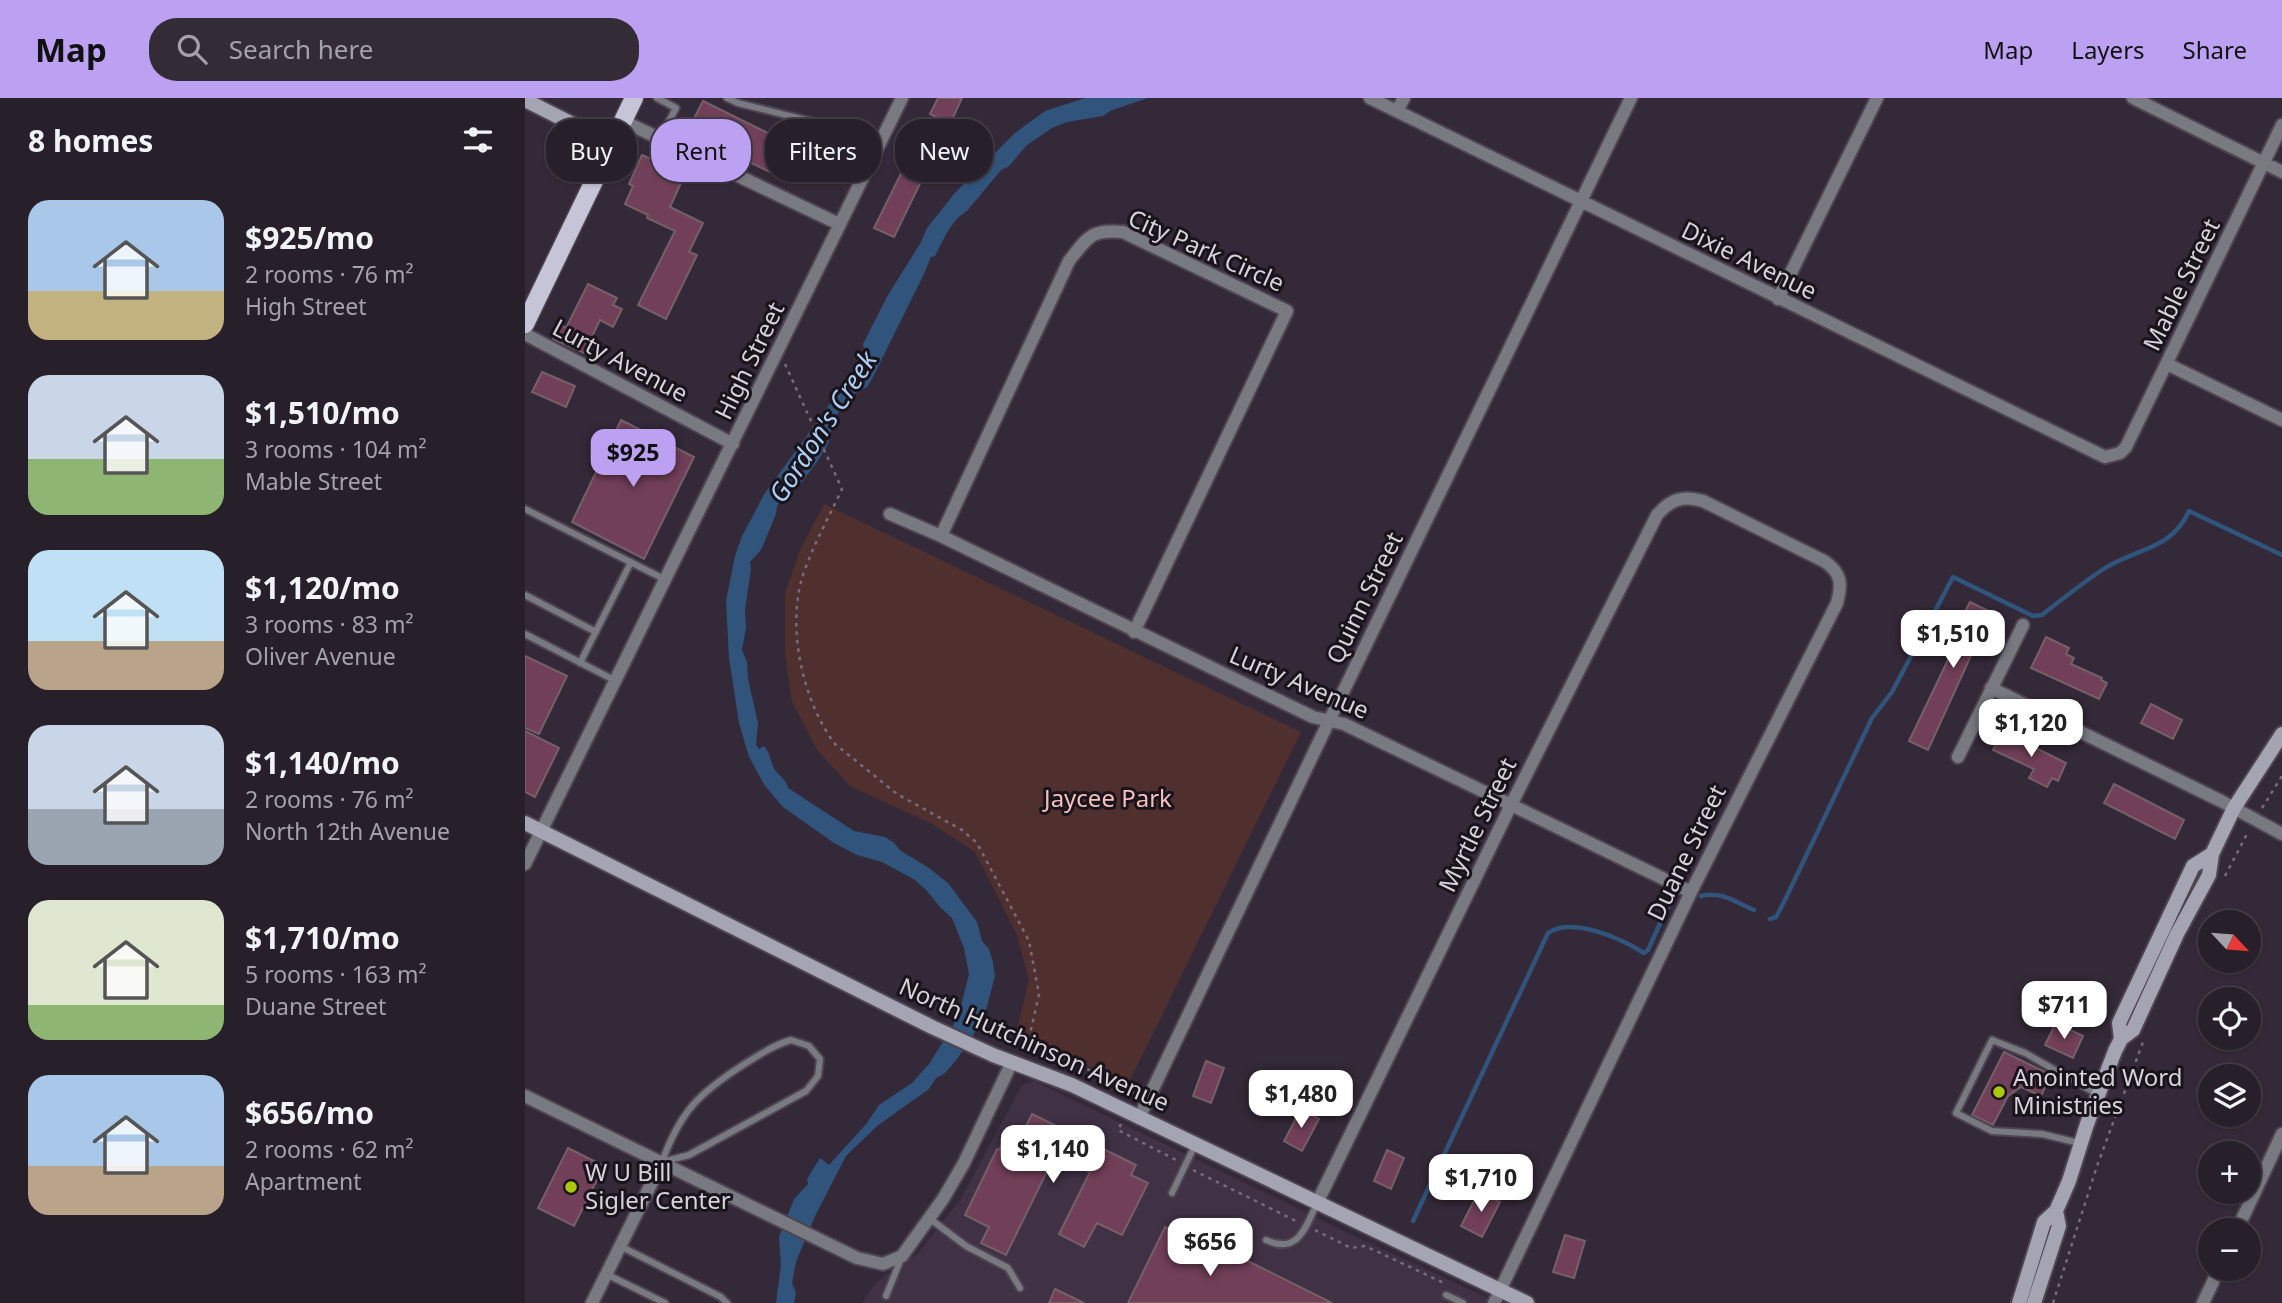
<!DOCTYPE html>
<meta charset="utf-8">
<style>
body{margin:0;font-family:"Noto Sans",sans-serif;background:#332c36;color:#f1f3f6;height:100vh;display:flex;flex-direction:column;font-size:26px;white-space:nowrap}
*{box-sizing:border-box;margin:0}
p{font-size:23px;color:#a4a2a8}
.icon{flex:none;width:38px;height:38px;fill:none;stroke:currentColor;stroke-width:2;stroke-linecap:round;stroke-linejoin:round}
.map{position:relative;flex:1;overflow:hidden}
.panel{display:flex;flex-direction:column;background:#271f2a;width:525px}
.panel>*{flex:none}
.top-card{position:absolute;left:21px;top:21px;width:665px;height:63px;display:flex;gap:14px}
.needle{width:46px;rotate:116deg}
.fabs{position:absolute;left:1673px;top:812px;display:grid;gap:14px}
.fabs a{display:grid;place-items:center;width:63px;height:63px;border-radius:50%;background:#271f2a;box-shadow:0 2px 5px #0004,0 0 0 2px #433d47;font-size:35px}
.price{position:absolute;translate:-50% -60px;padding:0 16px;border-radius:14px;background:#fff;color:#222;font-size:23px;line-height:46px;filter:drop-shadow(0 2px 4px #0008)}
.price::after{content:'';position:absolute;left:50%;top:42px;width:21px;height:16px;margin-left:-10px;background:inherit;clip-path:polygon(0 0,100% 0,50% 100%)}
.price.selected{background:#bca0f2;color:#111}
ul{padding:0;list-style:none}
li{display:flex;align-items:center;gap:21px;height:175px;padding:0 28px}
li span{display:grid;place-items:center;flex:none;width:196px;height:140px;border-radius:21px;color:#555}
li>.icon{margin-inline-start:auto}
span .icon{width:84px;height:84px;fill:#fffc;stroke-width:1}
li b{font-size:30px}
h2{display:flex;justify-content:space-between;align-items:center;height:84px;padding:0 28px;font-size:30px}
.pill{padding:0 24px;border-radius:28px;background:#271f2a;box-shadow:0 2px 5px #0004,0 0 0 2px #433d47;font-size:24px;line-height:63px}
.pill.selected{background:#bca0f2;color:#111}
header{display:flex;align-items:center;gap:42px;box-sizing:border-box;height:98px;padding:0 35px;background:#bca0f2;color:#111}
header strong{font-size:33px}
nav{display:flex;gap:38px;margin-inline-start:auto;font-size:24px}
.search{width:490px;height:63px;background:#332c36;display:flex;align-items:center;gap:18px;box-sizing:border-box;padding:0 24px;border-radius:28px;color:#a4a2a8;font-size:26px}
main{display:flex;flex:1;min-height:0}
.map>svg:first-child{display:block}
.built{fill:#403145}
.green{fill:#50302f}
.water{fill:#31547c;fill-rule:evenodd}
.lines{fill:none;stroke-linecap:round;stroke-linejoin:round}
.stream{stroke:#31547c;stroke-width:4.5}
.building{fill:#713f58;stroke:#75606a;stroke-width:2}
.lane-casing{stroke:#4e4452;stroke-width:10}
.street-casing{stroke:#4e4452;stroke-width:16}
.secondary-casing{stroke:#4e4452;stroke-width:18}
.primary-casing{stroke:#4e4452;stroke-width:21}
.path{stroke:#776d7a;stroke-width:2.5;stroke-dasharray:3.5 5;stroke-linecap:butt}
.lane{stroke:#797982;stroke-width:6}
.street{stroke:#797982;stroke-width:12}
.secondary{stroke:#a4a4b2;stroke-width:14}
.primary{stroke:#c5c5d7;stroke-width:18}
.poi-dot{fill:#adc60f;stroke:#19141b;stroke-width:2.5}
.labels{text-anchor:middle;stroke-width:6;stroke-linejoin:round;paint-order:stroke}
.street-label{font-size:24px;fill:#d8d0da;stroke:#19141b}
.park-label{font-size:24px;fill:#f7bfbc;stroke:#19141b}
.poi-label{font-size:24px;fill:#d8d0da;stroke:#19141b;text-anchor:start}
.water-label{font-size:26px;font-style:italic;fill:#adcef4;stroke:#19141b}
</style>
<header>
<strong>Map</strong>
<div class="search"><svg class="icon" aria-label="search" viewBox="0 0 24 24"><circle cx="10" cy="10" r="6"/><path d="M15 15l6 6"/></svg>Search here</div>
<nav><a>Map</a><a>Layers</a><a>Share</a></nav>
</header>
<main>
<section class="panel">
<h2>8 homes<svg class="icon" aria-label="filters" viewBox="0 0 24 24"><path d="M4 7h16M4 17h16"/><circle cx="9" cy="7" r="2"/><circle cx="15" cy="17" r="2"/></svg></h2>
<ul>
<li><span style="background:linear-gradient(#a9c7e8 65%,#c2b280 0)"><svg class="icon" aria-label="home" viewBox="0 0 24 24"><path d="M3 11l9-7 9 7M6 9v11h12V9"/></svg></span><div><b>$925/mo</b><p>2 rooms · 76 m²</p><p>High Street</p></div></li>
<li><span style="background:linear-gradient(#c9d6e8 60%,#8fb573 0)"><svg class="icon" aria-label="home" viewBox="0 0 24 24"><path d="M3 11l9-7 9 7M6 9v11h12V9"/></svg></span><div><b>$1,510/mo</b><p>3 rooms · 104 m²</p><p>Mable Street</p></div></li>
<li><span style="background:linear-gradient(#bfe0f5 65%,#b9a48a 0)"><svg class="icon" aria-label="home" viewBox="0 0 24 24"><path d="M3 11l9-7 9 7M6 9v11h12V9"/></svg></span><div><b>$1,120/mo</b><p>3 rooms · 83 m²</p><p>Oliver Avenue</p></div></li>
<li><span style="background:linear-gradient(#c9d6e8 60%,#9aa5b1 0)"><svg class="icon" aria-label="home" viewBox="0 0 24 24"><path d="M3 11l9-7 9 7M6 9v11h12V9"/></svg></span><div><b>$1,140/mo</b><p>2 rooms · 76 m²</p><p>North 12th Avenue</p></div></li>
<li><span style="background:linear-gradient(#dfe7d0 75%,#8fb573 0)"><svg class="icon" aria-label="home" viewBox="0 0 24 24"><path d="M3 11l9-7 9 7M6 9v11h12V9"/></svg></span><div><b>$1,710/mo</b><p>5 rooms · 163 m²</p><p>Duane Street</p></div></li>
<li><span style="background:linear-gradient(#a9c7e8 65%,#b9a48a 0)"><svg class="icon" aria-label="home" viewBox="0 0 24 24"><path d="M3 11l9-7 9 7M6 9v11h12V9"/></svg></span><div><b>$656/mo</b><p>2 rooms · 62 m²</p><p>Apartment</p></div></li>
</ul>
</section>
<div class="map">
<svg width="1757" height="1205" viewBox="0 0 1757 1205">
<rect width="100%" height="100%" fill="#342938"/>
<path class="built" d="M509 983 840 1143 974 1205H337L351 1184 393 1155 435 1102 497 987Z"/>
<path class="green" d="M299 406 776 634 604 984 490 939 504 882 492 837 450 754 406 725 326 689 293 653 267 604 260 555V496L275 452Z"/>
<path class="water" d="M560 0H623L587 12 578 18 542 24 527 30 502 47 483 69 476 72 442 113C426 122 418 143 410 158L406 159 398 178 347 281 342 289 323 299 308 324 303 346 292 364 277 384 262 391 260 398 252 408 251 416 236 452 225 464 226 471 220 512 221 530 217 552 222 564 223 581 233 625 231 647 234 651 239 648C245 654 245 662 249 670 253 678 261 680 263 690L329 733 360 739 368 744 376 753 404 770 423 785 452 824 457 843 464 851 468 864 470 878 461 912 456 917 449 936 432 961 420 975 411 980 404 991 352 1028 321 1058 290 1118 271 1164 267 1185 271 1195 269 1205H251L256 1167 254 1139 269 1101 283 1086 282 1081 295 1060 304 1067 342 1025 354 1007 387 985 404 966 429 926 430 916 436 908 444 876 439 850 427 820 415 809 401 792 390 782 357 764 332 757 309 745 258 709 240 688 224 659 214 625 204 560 201 503 210 458 217 438 240 395 329 273 339 252 338 246 363 197 396 144 402 130 429 96 448 76 458 71 468 57 490 35 520 13ZM281 354H286L288 358 286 367 271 378C271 370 274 359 281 354Z"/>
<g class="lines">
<path class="stream" d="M1176 798C1197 793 1210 804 1229 812
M1245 821 1251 819 1259 804 1347 620 1367 594 1428 479 1508 518 1517 517C1536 502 1556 486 1577 472 1610 450 1646 453 1664 413L1757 457
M888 1123 1023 835C1047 818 1097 841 1119 855L1123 852 1142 810 1147 806"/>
</g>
<path class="building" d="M413 0H437L425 26 405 16Z
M178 3 306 66 299 80 262 62 253 78 162 34Z
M393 41 412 51 369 139 349 130Z
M117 57 160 76 145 109 178 125 164 154 172 157 141 221 113 207 150 133 122 120 123 117 100 106 108 88 104 86Z
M63 186 92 200 88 207 97 211 88 229 75 222 59 255 28 241 35 227 41 230Z
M17 274 50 288 41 309 7 294Z
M96 322 169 359 119 461 47 424Z
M1445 504 1472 517 1460 543 1454 540 1403 652 1384 643 1420 568 1424 558 1416 554 1434 520 1436 521Z
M1521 539 1544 550 1541 556 1549 560 1546 566 1577 580 1576 582 1582 585 1574 601 1506 570Z
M0 558 42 578 14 636 0 630Z
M1626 606 1657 622 1648 641 1616 625Z
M0 633 34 650 10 699 0 694Z
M1477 633 1541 665 1533 683 1527 680 1522 689 1504 680 1509 671 1468 652Z
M1589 686 1659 722 1650 741 1579 705Z
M1533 926 1558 938 1548 960 1520 947 1530 927Z
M1479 954 1526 977 1516 998 1496 989 1483 998 1468 1027 1447 1017Z
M681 963 699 970 686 1005 668 998Z
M776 1011 794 1021 777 1053 759 1043Z
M507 1016 611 1067 606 1077 623 1085 597 1137 572 1125 559 1149 534 1136 565 1074 530 1057 481 1157 456 1145 464 1129 440 1117 472 1051 474 1052 483 1035 495 1040Z
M43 1050 79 1068 49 1128 13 1110Z
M862 1052 879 1060 866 1091 849 1083Z
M954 1093 975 1104 957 1139 936 1128Z
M640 1129 699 1158 701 1152 807 1205H603Z
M1040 1137 1060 1143 1049 1180 1028 1174Z
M530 1191 559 1205H524Z"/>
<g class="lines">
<defs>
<path id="lane" d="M132 0 151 10 135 40
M202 0 213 5 357 41
M0 411 141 482
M0 497 71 534
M0 536 91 583
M55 565 106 464
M266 942 284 948 295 961 293 978 281 993 164 1057 137 1064C155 1014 174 995 218 967 234 957 249 947 266 942Z
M1554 1045 1517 1036 1467 1033 1431 1015 1467 942 1500 955 1572 996
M647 1095 670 1047
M404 1120 441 1148 483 1170 495 1190
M741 1142C773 1157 781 1129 792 1105
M95 1148 196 1199 202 1205
M81 1176 140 1205
M921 1197 938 1205
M361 1198 376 1161"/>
<path id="street" d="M845 0 1580 359 1595 355 1601 349 1757 27
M1608 0 1757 74
M872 13 879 0
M98 23 314 126
M1253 201 1352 0
M0 236 208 346
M1642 266 1757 322
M365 416 416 438 788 619 819 626 1166 794
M416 438 544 163C563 139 566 131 598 134L762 213 609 534
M1466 590 1696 703 1757 736
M1433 659 1498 527
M0 766 377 0
M0 998 332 1160 358 1166 377 1158 418 1101 439 1065 487 964
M614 1020 804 623 1106 0
M792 1105 986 707 1132 417C1146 401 1158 397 1178 403L1299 463C1317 475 1317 486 1312 505L1166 794 969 1205
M1712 1132 1757 1036
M67 1205 137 1064
M1678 1205 1694 1171"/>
<path id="secondary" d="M0 2 87 46
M0 725 407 929 468 957 547 987 1002 1205
M1596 941 1594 925 1668 768 1687 756
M1494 1205 1519 1124 1531 1113 1544 1083 1562 1026 1590 953 1596 941 1608 932 1652 836 1684 777 1687 756 1709 710 1757 636
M1509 1205 1534 1128 1531 1113"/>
<path id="primary" d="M0 226 109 0"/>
</defs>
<use href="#lane" class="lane-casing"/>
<use href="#street" class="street-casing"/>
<use href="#secondary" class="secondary-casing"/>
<use href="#primary" class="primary-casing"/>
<path class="path" d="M260 266 317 391C303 421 287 449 277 480 262 531 278 604 310 646L372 696 437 732 452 745 504 843 514 896 505 936 508 944 578 979 597 984 610 996
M1737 710 1757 678
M1700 778 1723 734
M596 1026 593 1032 653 1063
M668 1072 771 1123
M790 1132 826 1150 839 1148 849 1152 921 1186
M1528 1205 1572 1068 1618 944"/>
<use href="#lane" class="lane"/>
<use href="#street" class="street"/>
<use href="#secondary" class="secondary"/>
<use href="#primary" class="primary"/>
</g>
<g class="poi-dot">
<circle cx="1474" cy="994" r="7"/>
<circle cx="46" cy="1089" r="7"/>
</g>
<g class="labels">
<g class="street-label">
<text transform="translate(681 153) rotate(24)" y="8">City Park Circle</text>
<text transform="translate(1224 163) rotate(26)" y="8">Dixie Avenue</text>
<text transform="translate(1657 187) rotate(-64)" y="8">Mable Street</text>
<text transform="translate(95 263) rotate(28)" y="8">Lurty Avenue</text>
<text transform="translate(225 263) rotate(-64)" y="8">High Street</text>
<text transform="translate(840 500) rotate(-64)" y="8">Quinn Street</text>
<text transform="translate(774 585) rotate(23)" y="8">Lurty Avenue</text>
<text transform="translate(953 727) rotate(-64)" y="8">Myrtle Street</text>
<text transform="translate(1162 755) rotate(-64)" y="8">Duane Street</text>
<text transform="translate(509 947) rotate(24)" y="8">North Hutchinson Avenue</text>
</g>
<g class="park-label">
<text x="583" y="709">Jaycee Park</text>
</g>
<g class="poi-label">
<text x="1488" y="988">Anointed Word<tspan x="1488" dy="28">Ministries</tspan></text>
<text x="60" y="1083">W U Bill<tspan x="60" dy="28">Sigler Center</tspan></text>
</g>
<g class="water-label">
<text transform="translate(298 329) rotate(-57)" y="9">Gordon's Creek</text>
</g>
</g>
</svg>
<div class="fabs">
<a><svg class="needle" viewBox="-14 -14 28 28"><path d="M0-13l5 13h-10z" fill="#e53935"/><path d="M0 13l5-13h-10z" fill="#a4a2a8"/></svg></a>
<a><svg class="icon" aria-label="locate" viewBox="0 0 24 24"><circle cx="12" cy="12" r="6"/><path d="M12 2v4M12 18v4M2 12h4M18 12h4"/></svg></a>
<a><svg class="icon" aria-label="layers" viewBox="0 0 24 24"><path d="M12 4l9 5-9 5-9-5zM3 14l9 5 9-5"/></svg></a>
<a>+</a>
<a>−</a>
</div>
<b class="price selected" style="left:108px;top:391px">$925</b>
<b class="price" style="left:1428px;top:572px">$1,510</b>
<b class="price" style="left:1506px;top:661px">$1,120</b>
<b class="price" style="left:1539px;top:943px">$711</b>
<b class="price" style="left:776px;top:1032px">$1,480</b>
<b class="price" style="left:528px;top:1087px">$1,140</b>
<b class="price" style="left:956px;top:1116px">$1,710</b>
<b class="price" style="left:685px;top:1180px">$656</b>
<div class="top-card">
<a class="pill">Buy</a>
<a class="pill selected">Rent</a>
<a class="pill">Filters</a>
<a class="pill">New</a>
</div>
</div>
</main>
